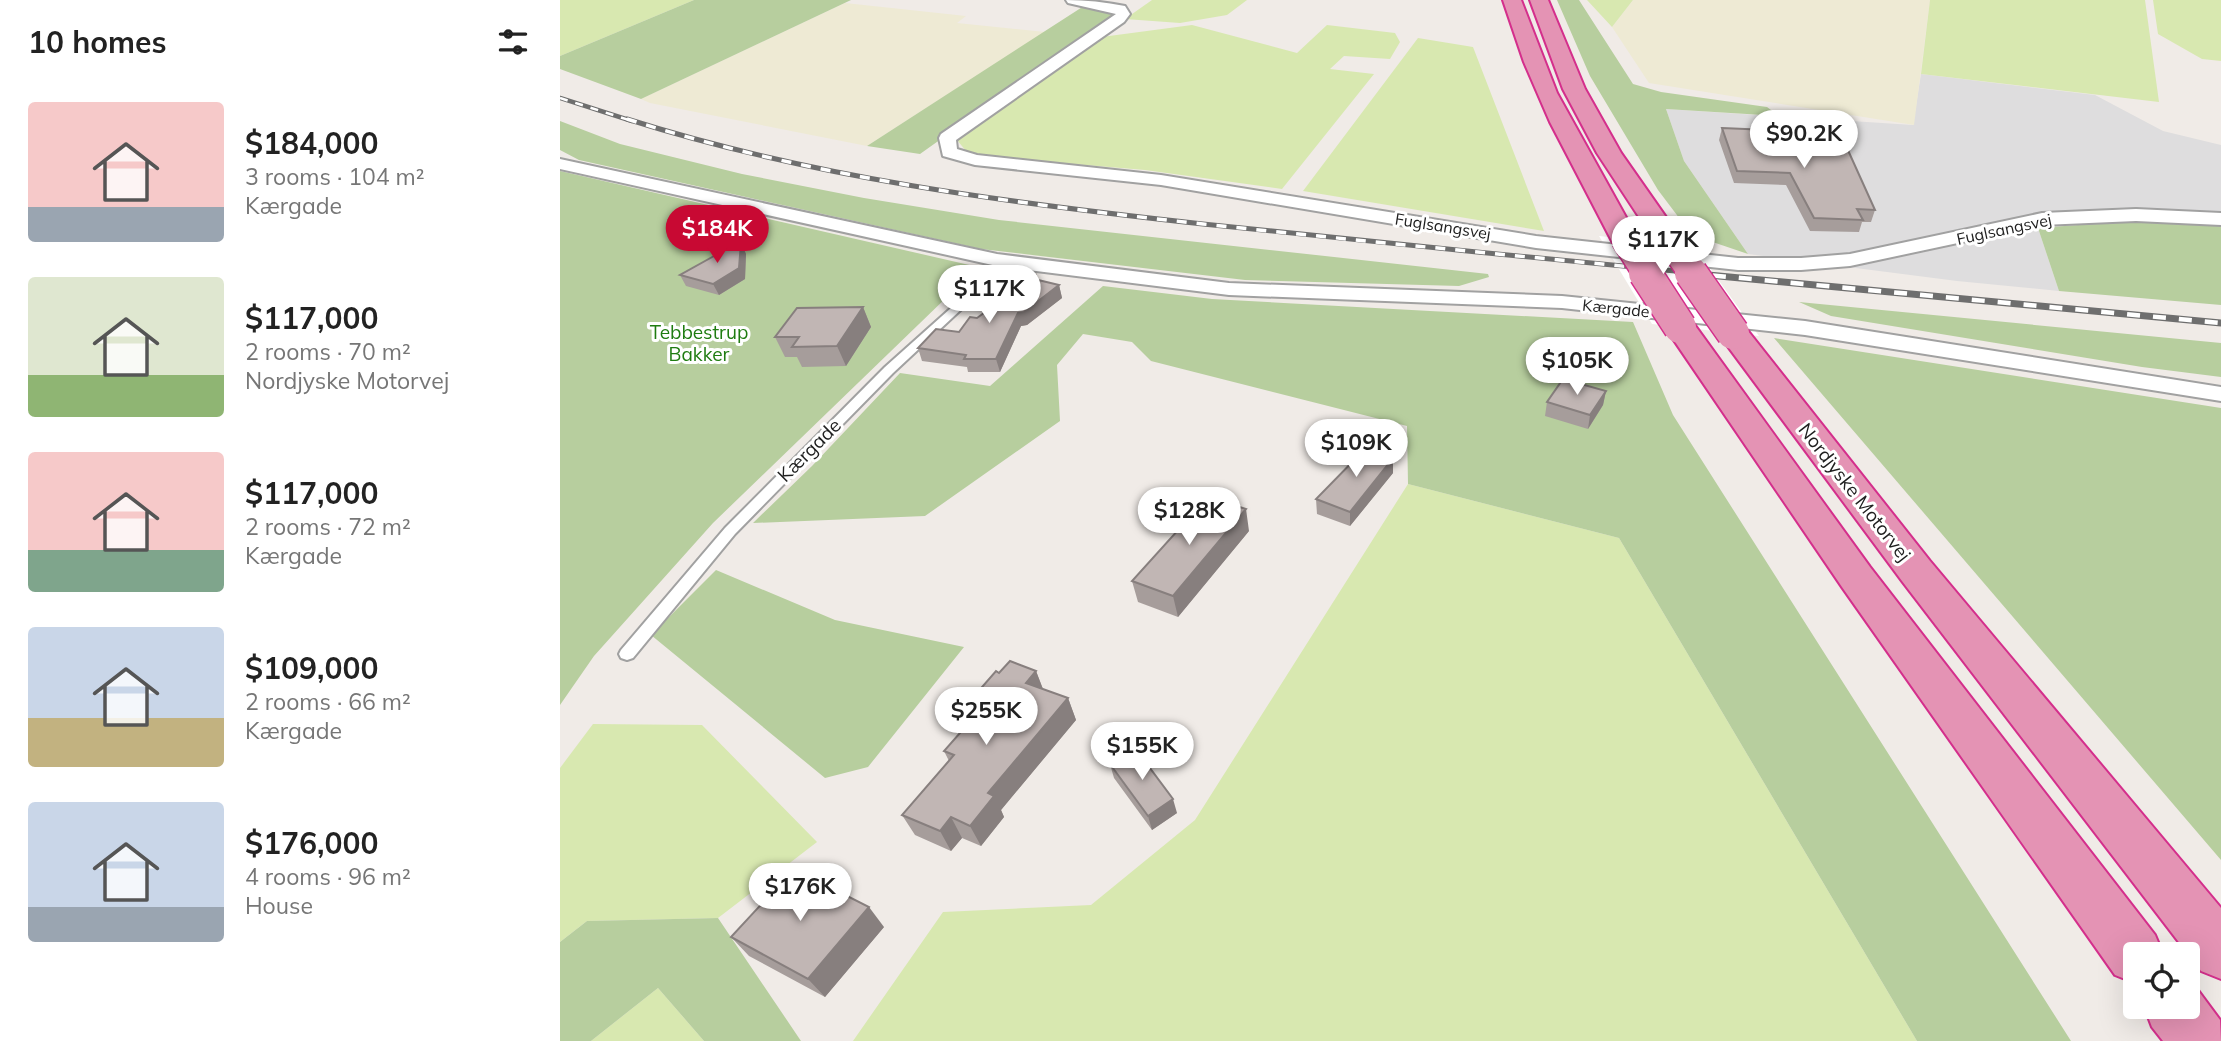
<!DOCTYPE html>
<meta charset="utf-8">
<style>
body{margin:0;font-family:Mulish,sans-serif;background:#f2f2f2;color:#222;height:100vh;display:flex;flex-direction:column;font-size:26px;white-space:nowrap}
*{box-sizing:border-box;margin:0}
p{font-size:23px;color:#767676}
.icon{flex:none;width:38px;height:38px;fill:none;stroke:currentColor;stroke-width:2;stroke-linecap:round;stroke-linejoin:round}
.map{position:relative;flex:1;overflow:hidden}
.drawer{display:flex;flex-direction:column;background:#fff;width:560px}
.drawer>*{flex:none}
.buttons{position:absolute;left:1563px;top:942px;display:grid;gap:14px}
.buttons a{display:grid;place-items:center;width:77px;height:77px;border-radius:7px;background:#fff;box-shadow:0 7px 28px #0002;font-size:35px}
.price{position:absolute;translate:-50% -60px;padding:0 16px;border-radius:24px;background:#fff;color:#222;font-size:23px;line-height:46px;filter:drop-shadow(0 2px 4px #0008)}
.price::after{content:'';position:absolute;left:50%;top:42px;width:21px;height:16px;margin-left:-10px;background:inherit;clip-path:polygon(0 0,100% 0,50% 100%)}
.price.selected{background:#c80933;color:#fff}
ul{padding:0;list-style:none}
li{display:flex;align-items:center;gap:21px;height:175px;padding:0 28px}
li span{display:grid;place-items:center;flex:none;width:196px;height:140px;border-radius:7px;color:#555}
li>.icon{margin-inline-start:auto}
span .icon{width:84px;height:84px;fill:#fffc;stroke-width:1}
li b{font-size:30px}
h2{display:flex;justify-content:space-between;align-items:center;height:84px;padding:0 28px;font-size:30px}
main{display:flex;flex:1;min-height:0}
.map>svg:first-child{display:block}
.residential{fill:#deddde}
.farmland{fill:#eeead4}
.grass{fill:#d8e8b0}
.forest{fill:#b7ce9e}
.pier{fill:#fff}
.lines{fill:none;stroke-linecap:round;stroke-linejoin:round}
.lane-casing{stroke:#a1a1a1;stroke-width:4}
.street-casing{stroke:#a1a1a1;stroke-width:4}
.highway-casing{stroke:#d42f8c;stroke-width:4}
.lane{fill:#fff;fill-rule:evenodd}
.street{fill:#fff;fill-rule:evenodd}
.highway{fill:#e493b4;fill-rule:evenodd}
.rail-far2-casing{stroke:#6e6e6e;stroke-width:4.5}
.rail-far1-casing{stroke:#6e6e6e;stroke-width:5}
.rail-casing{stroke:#6e6e6e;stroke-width:7}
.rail-far2{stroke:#fff;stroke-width:2.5;stroke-dasharray:8;stroke-linecap:butt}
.rail-far1{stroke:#fff;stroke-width:3.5;stroke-dasharray:10;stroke-linecap:butt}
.rail{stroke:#fff;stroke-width:4.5;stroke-dasharray:13;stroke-linecap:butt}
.highway-bridge-far1-casing{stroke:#d42f8c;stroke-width:28;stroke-linecap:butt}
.highway-bridge-casing{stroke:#d42f8c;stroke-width:35;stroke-linecap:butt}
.highway-bridge-far1{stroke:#e493b4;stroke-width:25}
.highway-bridge{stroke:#e493b4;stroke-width:32}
.wall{fill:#a69d9b}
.shaded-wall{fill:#877f7e}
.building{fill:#c1b6b4;stroke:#877f7e;stroke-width:2}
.labels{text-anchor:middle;stroke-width:6;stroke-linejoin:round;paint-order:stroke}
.far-street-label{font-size:16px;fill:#202020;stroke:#fff}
.park-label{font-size:19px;fill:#1f7c11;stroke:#fff}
.street-label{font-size:19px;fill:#202020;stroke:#fff}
</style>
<main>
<section class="drawer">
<h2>10 homes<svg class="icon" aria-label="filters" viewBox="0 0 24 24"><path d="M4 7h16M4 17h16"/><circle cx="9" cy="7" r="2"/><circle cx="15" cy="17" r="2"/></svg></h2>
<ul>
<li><span style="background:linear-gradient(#f6c9c9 75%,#9aa5b1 0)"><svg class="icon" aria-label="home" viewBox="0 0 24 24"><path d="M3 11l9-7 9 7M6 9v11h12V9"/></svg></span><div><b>$184,000</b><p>3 rooms · 104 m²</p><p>Kærgade</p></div></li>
<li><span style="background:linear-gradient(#dfe7d0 70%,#8fb573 0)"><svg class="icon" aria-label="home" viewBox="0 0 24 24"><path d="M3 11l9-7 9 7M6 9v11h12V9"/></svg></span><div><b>$117,000</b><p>2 rooms · 70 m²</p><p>Nordjyske Motorvej</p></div></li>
<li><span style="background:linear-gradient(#f6c9c9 70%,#7fa58c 0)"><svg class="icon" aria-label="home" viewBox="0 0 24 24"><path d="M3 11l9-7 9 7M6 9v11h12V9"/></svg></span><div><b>$117,000</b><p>2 rooms · 72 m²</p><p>Kærgade</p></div></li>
<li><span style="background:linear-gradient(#c9d6e8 65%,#c2b280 0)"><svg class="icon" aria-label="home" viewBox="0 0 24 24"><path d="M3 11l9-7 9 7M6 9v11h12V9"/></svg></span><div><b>$109,000</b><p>2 rooms · 66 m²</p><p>Kærgade</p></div></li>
<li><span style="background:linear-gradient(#c9d6e8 75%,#9aa5b1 0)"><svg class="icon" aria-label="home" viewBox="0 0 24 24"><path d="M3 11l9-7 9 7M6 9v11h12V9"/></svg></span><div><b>$176,000</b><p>4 rooms · 96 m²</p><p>House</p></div></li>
</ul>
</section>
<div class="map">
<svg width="1661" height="1041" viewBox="0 0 1661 1041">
<rect width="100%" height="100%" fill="#f0ebe7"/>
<path class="residential" d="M1361 74 1535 95 1603 131 1661 145V213L1611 210 1476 212 1478 228 1499 291 1397 281 1188 254 1124 161 1106 109 1353 125Z"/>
<path class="farmland" d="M1073 0H1370L1354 125 1089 83 1052 27Z
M285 3 406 16 397 23 485 32 307 146 90 103 81 99Z"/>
<path class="grass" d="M0 0H134L0 56Z
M592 0H687L667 15 620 23 565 19Z
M1027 0H1073L1052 27Z
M1370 0H1585L1599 102 1361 74Z
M1593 0H1661V61L1642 59 1598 34Z
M632 25 737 53 767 25 835 33 840 42 830 59 784 56 770 69 814 74 722 189 585 170 429 157 406 151 397 140 411 125 534 38Z
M858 38 913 47 984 231 743 191Z
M848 484 1059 538 1357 1041H293L383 912 531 905 635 820Z
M33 724 142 725 257 842 158 918 27 921 0 942V768Z
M98 988 144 1041H31Z"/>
<path class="forest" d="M134 0H291L81 99 0 69V56Z
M997 0H1019L1073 84 1101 92 1207 107 1219 116 1106 109 1124 161 1188 254 1132 235 1098 190 1030 76Z
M527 4 554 10V16L360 154 307 146Z
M0 121 60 144 182 174 304 198 439 220 928 274 929 277 899 286 685 280 421 249 19 160 0 150Z
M0 171 418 267 153 523 34 656 0 705Z
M1571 221 1661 224V305L1499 291 1478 228Z
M543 286 652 299 1073 322 1113 415 1511 1041H1357L1059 538 848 484 847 426 591 361 572 342 523 334 497 365 500 421 365 516 193 523 252 466 340 373 430 386Z
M1239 302 1661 343V377L1582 367 1271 316Z
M1214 338 1661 408V860Z
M156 570 275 620 404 647 308 767 265 778 91 635Z
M158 918 241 1041H144L98 988 31 1041H0V942L27 921Z"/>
<path class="pier" d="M1039 236 1133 245 1199 336 1092 324Z"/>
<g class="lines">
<defs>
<path id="lane" d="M447 258 451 259V263L333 373 175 534 73 658 67 660 61 658 59 654 61 650 165 528 325 367Z"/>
<path id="street" d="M506 0C526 0 545 2 565 6L570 14 564 22 396 140 397 149 417 155 601 175 976 236 1178 258H1241L1290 254 1482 213 1576 209 1661 213V225L1576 221 1482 225 1290 266 1241 270H1178L976 248 601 185 415 165 383 156 379 138 381 134 556 14 508 3Z
M0 159 437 254 669 283 1002 296 1245 321 1661 387V401L1245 335 1002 308 669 295 437 266 0 169Z"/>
<path id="highway" d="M943 0H961L997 93 1078 239 1074 245 1064 247 1054 245 990 122 964 62Z
M970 0H988L1025 89 1061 153 1124 243 1120 249 1110 251 1100 249 1037 153 1003 89Z
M1120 318 1131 320 1310 567 1595 935 1603 954H1575V983L1555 975 1282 587 1105 327 1109 320Z
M1173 324 1184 326 1370 561 1661 908V979L1641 971 1342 581 1158 333 1162 326Z
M1628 983 1634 985 1660 1020 1661 1041H1603L1592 1027 1584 1006H1628Z"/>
</defs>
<use href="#lane" class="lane-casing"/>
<use href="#street" class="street-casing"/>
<use href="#highway" class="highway-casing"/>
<use href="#lane" class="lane"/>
<use href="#street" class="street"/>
<use href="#highway" class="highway"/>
<defs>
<path id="rail-far2" d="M0 98 72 121"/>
<path id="rail-far1" d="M67 119C253 178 450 203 643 224 811 242 978 258 1146 274"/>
<path id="rail" d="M1127 273 1661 323"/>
</defs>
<use href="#rail-far2" class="rail-far2-casing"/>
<use href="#rail-far1" class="rail-far1-casing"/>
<use href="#rail" class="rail-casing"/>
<use href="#rail-far2" class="rail-far2"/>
<use href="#rail-far1" class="rail-far1"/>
<use href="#rail" class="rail"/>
<defs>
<path id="highway-bridge-far1" d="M1064 239 1086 274
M1110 243 1132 274"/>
<path id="highway-bridge" d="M1085 273 1120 327
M1131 273 1173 333"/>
</defs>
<use href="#highway-bridge-far1" class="highway-bridge-far1-casing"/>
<use href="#highway-bridge" class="highway-bridge-casing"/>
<use href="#highway-bridge-far1" class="highway-bridge-far1"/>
<use href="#highway-bridge" class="highway-bridge"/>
</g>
<path class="wall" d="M1162 128 1240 143 1315 210 1311 222H1302L1299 232 1250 231 1226 185 1174 183 1159 140Z
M181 243 186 254 185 279 159 295 126 286 120 275Z
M476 279 499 285 502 298 467 325 461 326 440 372H408L407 367 362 361 358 348 399 332 417 318Z
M303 307 311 327 286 366 242 367 237 357H225L215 337Z
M1046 391 1043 405 1028 429 985 416 987 402Z
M833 454V473L790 526 757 514 756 499Z
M689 531 618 617 578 602 572 581Z
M476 671 483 689 508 698 516 720 441 810 444 817 421 846 402 838 391 851 355 835 342 815 389 761 384 751 408 723 402 710 439 673Z
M550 764 617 813 592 830 554 778Z
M324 927 265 997 189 956 171 937Z"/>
<path class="shaded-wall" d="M181 243 186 254 185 279 159 295 153 284Z
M499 285 502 298 467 325 461 326 440 372 436 359 458 313Z
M303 307 311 327 286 366 277 346Z
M1046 391 1043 405 1028 429 1030 415Z
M833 454V473L790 526V512Z
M686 509 689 531 618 617 613 596Z
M476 671 484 692 466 683Z
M508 698 516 720 441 810 444 817 421 846 410 826 428 793Z
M613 799 617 813 592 830 588 816Z
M391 817 402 838 391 851 380 831Z
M309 907 324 927 265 997 248 979Z"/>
<path class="building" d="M1162 128 1234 131 1240 143 1287 148 1315 210 1297 209 1303 220 1254 218 1230 173 1177 171Z
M181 243 179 268 153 284 120 275 154 256 155 247Z
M475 276 474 279 499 285 464 312 458 313 436 359H404L406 355 358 348 376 329 399 332 410 317 417 318Z
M303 307 277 346 232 347 239 337H215L237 308Z
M1003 379 1046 391 1030 415 987 402Z
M808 446 833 454 830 457 833 458 790 512 756 499Z
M648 497 686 509 613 596 572 581Z
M450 661 476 671 466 683 508 698 428 793 434 796 410 826 391 817 380 831 342 815 394 755 384 751 415 716 402 710 436 671 439 673Z
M575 748 613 799 588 816 550 764Z
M234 869 309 907 248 979 171 937Z"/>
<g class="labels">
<g class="far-street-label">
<text transform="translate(883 226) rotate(9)" y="6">Fuglsangsvej</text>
<text transform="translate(1444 229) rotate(-12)" y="6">Fuglsangsvej</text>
<text transform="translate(1056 308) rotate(6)" y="6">Kærgade</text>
</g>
<g class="park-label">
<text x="139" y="339">Tebbestrup<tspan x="139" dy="22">Bakker</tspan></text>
</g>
<g class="street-label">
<text transform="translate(249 450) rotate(-45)" y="7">Kærgade</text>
<text transform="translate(1295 492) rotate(52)" y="7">Nordjyske Motorvej</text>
</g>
</g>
</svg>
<div class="buttons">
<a><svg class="icon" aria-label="locate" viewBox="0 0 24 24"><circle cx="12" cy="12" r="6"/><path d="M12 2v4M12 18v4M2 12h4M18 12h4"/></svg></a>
</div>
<b class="price" style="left:1244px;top:170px">$90.2K</b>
<b class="price selected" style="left:157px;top:265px">$184K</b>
<b class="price" style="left:1103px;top:276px">$117K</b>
<b class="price" style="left:429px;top:325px">$117K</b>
<b class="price" style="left:1017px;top:397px">$105K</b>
<b class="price" style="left:796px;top:479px">$109K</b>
<b class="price" style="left:629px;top:547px">$128K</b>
<b class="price" style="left:426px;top:747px">$255K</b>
<b class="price" style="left:582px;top:782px">$155K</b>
<b class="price" style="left:240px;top:923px">$176K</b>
</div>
</main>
